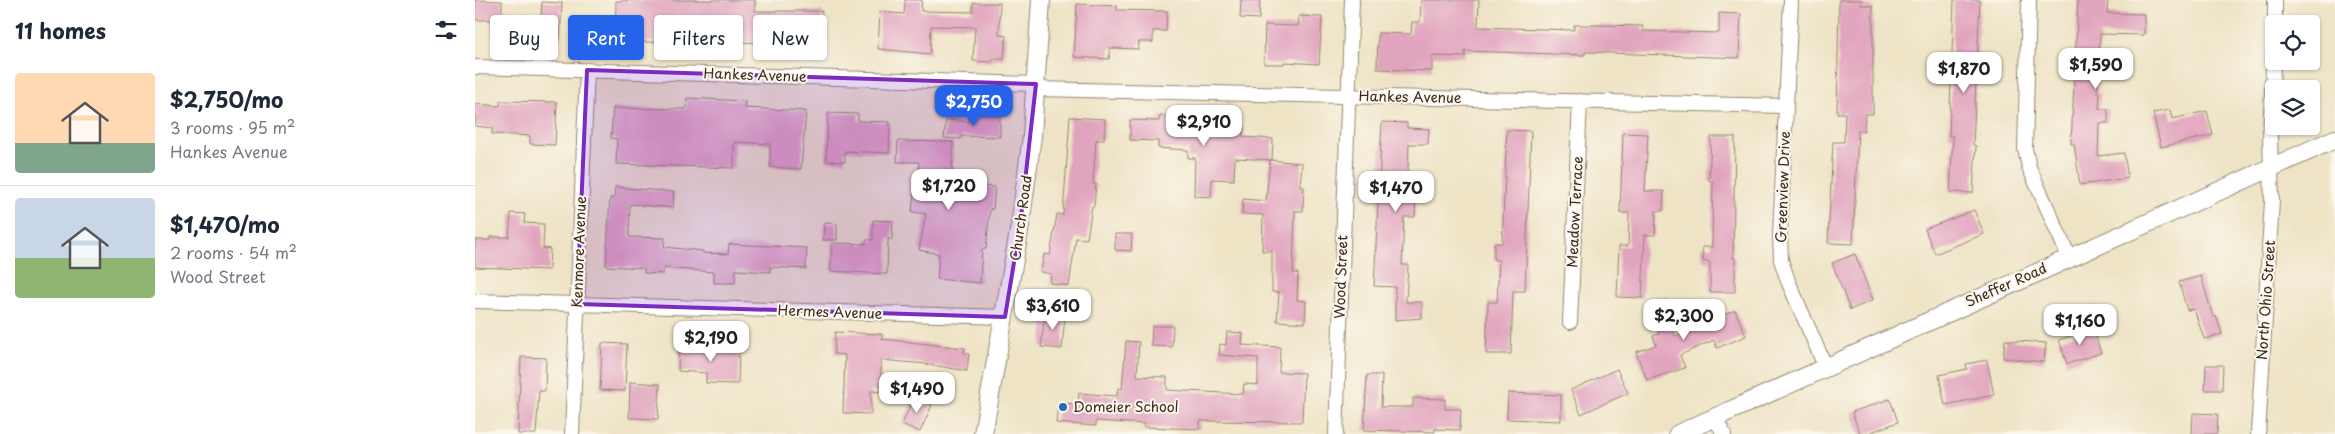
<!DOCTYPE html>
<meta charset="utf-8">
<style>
body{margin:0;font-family:"Playpen Sans",sans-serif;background:#f6f6f7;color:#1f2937;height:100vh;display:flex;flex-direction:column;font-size:19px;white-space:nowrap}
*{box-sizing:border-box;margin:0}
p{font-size:16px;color:#747a83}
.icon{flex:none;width:28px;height:28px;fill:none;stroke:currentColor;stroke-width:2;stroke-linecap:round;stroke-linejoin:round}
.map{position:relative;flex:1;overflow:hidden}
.side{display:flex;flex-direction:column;background:#fff;width:475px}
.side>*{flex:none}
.banner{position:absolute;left:15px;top:15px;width:475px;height:45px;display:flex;gap:10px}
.fabs{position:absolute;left:1790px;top:15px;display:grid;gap:10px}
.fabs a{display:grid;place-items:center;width:55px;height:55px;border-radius:5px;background:#fff;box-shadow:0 1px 4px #0004;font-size:25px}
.price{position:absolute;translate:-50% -42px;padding:0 11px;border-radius:10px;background:#fff;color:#222;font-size:16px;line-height:32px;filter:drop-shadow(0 1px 2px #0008)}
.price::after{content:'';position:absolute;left:50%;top:30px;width:15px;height:11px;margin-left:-8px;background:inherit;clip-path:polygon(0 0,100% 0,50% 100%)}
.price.current{background:#2563eb;color:#fff}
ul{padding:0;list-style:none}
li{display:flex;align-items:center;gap:15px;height:125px;padding:0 15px}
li+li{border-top:1px solid #e0e1e3}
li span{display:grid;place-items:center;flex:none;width:140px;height:100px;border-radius:5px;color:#555}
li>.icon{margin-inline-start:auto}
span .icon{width:60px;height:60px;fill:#fffc;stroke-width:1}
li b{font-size:21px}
h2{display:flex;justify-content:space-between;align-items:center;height:60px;padding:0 15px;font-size:21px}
.pill{padding:0 18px;border-radius:5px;background:#fff;box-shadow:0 1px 4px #0004;font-size:18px;line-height:45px}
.pill.current{background:#2563eb;color:#fff}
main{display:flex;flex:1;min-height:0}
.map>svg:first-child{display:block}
.building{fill:#e1a4be}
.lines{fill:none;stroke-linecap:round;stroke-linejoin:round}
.minor-casing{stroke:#948672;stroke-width:16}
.tertiary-casing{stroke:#948672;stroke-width:20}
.minor{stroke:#fff;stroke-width:14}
.tertiary{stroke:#fff;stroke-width:18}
.marked{fill:#7b2cbf;fill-opacity:0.2;stroke:#7b2cbf;stroke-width:4;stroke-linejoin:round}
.poi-dot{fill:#1f6fb2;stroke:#fbf7ec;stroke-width:2}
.labels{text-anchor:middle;stroke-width:4;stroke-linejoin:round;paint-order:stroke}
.street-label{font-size:14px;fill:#3b2a1e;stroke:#fbf7ec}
.poi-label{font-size:14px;fill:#3b2a1e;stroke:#fbf7ec;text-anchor:start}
</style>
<main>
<section class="side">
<h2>11 homes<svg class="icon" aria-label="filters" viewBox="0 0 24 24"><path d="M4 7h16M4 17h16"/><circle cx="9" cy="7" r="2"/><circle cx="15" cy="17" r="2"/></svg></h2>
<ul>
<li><span style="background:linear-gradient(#ffd9b3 70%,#7fa58c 0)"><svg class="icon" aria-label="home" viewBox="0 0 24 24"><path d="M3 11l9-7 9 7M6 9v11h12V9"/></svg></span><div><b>$2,750/mo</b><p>3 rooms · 95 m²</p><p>Hankes Avenue</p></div></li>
<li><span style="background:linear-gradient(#c9d6e8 60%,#8fb573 0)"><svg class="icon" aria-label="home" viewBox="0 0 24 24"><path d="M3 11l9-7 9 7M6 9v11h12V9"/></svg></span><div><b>$1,470/mo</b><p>2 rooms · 54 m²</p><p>Wood Street</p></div></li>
</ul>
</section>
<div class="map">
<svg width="1860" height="434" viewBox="0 0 1860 434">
<rect width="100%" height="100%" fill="#fbf7ec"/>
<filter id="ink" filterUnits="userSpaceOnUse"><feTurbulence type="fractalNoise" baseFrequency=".02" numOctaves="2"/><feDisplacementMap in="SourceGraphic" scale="10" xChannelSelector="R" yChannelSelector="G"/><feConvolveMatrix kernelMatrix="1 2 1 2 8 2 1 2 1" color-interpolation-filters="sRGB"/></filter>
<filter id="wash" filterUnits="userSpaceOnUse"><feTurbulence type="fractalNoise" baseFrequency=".0096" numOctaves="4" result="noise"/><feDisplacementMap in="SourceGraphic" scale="20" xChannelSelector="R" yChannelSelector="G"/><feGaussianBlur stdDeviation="1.12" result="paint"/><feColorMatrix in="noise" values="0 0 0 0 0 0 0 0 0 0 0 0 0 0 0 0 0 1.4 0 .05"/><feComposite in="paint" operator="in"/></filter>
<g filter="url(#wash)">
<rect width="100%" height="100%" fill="#eee3c5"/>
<g id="blocks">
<path class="building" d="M0 0 27 1V17L66 18 67 2 87 3 85 39 17 36V20H0Z
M184 0H280V11H347L345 46 307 44V48L285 47V43L196 39V42H140L141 1Z
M430 0H447L446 11 498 12V3H525L524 35 531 36 529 59H518L517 62 498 61 500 27 456 26 455 54 403 49 405 12 429 14Z
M766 0H785L784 19 765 18Z
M946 0H1004L1003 27 1099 30V25H1124L1168 26 1167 31 1244 33V13L1266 14 1264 58 1110 52V55L990 51V57L957 56V71L902 69 903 33 936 34 937 22H945Z
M1364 0H1387L1386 5 1398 6V114H1390L1389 131H1383L1378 244 1353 243 1358 142H1369L1370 113H1362Z
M1479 0H1505L1498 145 1501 146 1498 193 1475 192 1478 136H1474Z
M1603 0H1633L1632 13 1669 14V35L1625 34 1622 93H1625L1624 109H1633V123H1624L1623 156 1649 153 1653 178 1605 185 1599 144H1596Z
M602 4 642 6V10L692 11 691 31H678V42H664L663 49 635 48 634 59 599 57Z
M824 16 847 17 844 64 809 62V64H789L790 25 823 26Z
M212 98 270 101 269 108 331 111 326 169 295 167V144L259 142V168L141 164 142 139 136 138 138 108 211 109Z
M25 101 82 102 80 145 55 144V136L17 134V128L0 126V104L25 106Z
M1695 110 1697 119 1732 111 1738 135 1686 147 1678 113Z
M353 113 383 114V121L415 122 414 153 370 151V162L351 161Z
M494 113 525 114V137L486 136V139L469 138 471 120 494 122Z
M685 116 705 117V120L732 122 731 125 768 127V137L798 139 797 160 760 158 759 180 737 179 736 197 719 196 720 158H713V150L683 148V141L655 140V120L684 121Z
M595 117 630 119 629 140H621L618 184H621L619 206H617L612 239 601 238 594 286 575 283 576 274 566 272 569 254 575 255 582 214 588 215Z
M907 122 932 123V128L954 129 953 144H934L932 193 941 194 940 217H929L927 265H933L931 302H947V318L920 320V287L899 286Z
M1032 130 1056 131 1050 291H1038L1036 354H1011L1013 302H1022L1024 260H1019V243H1027Z
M1148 133 1173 134 1170 191H1189L1188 211H1181L1180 235H1170L1167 298 1142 297 1144 246H1153L1154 213H1145Z
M1236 137H1260L1258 258H1260V292H1235V262L1228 261 1227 247H1237L1238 181H1234Z
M423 141 478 142 477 184 520 187 518 209H515L511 249H507L505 283 462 279 464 254 444 250 451 214 437 212 439 193H443L444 162H422Z
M795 160 827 163 825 187H829L828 211H820L818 273H823L822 300 831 301 830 323 802 321 804 292H797V251H787L788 215 767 214 768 199 791 201Z
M140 187 199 192 198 208 155 204 154 237 190 238 189 247 228 251V253L253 254 254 244 332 248 331 269 295 267V272L261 270 260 283H239V272L189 268 188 274 169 273V268L131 266 135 198H139Z
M1499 210 1509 234 1460 254 1450 229Z
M36 213 50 214 49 223 69 224 68 248 75 249 74 270 0 267V240H15V237H34Z
M398 220 418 221 417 239H413L412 274 356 271 357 243 391 244V240H398Z
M349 223 362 224V240H348Z
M640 234H657L656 251 640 250Z
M1380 254 1398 300 1375 310 1357 263Z
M1726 276 1738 317 1741 316 1747 334 1729 339 1719 309 1712 310 1704 282Z
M1191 300 1200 336 1260 310 1271 336 1242 348 1239 340 1205 355 1210 368 1172 380 1161 352 1181 345 1178 336 1184 334 1177 304Z
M570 313 590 315 587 349 566 347Z
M677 326H698L697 347 676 346Z
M1618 328 1626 353 1592 364 1584 340Z
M360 332 407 334V339L490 348 489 353 494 354 492 371 451 364 406 360V392L396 391V414L368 413 370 355 359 354Z
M752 332 768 333 767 345 805 347 804 372 829 373 827 422 725 421V429L669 427V424L621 421V426L581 423 583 403 603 404 604 393 642 396 643 388 647 389 651 341 664 342 662 376 692 377V390L768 394 769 384 783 385V358L744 355 745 344 751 345Z
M1530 340 1571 343 1569 362 1528 358Z
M127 343 152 344 150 391 125 390Z
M204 346 264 348 263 384 231 383V373L203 371Z
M46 357 71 358 70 391H64L61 434H43Z
M1512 360 1519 395 1470 405 1464 375 1492 369 1491 364Z
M1731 365H1748L1747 390H1730Z
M1142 369 1153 393 1106 414 1096 390Z
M892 375H907L906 407H938V398L970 399V409H986L985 430 960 429V432L889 430Z
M155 382 185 384 183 419 154 418Z
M1033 393 1086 395V421L1032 419Z
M439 397 457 405 445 432 427 424Z
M1415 399 1423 422 1391 434H1385L1377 412Z
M1718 413 1743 414 1742 434H1717Z"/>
</g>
</g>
<g filter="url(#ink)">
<use href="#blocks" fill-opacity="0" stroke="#948672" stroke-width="1"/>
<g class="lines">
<defs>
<path id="minor" d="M1316 0 1305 235 1306 260 1313 281 1350 366
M1554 0 1550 149 1554 167 1594 257
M1800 24V0
M0 67 561 84
M561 89 1310 106
M0 301 530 317
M1095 322 1105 101
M1240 418 1249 434
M97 434 112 70
M861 434 877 0
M1783 434 1797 201 1795 138 1799 44"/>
<path id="tertiary" d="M508 434 545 226 557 136 566 0
M1203 434 1860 139"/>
</defs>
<use href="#minor" class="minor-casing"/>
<use href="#tertiary" class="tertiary-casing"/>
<use href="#minor" class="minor"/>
<use href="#tertiary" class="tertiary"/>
</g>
</g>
<path class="marked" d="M112 70 561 84 545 226 530 317 102 304Z"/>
<circle class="poi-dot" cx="588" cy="407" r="5"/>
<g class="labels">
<g class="street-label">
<text transform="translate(280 75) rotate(2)" y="5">Hankes Avenue</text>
<text transform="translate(935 97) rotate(1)" y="5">Hankes Avenue</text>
<text transform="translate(1308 187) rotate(-88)" y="5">Greenview Drive</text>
<text transform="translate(1100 212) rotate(-87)" y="5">Meadow Terrace</text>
<text transform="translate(546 218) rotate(-82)" y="5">Church Road</text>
<text transform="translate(104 252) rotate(-88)" y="5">Kenmore Avenue</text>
<text transform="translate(866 277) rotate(-88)" y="5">Wood Street</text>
<text transform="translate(1531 285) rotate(-24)" y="5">Sheffer Road</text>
<text transform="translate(1791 300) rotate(-86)" y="5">North Ohio Street</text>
<text transform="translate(355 312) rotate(2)" y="5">Hermes Avenue</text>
</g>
<g class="poi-label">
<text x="598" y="412">Domeier School</text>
</g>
</g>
</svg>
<div class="fabs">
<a><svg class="icon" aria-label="locate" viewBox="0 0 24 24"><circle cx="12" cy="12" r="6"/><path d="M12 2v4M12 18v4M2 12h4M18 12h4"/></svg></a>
<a><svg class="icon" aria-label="layers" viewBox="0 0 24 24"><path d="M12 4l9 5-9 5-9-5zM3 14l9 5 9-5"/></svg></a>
</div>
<b class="price" style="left:1621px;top:90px">$1,590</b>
<b class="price" style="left:1489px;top:94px">$1,870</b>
<b class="price current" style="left:499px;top:127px">$2,750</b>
<b class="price" style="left:729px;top:147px">$2,910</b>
<b class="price" style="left:474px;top:211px">$1,720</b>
<b class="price" style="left:921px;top:213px">$1,470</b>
<b class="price" style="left:578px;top:331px">$3,610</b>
<b class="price" style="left:1209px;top:341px">$2,300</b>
<b class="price" style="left:1605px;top:346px">$1,160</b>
<b class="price" style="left:236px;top:363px">$2,190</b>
<b class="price" style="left:442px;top:414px">$1,490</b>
<div class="banner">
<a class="pill">Buy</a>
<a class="pill current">Rent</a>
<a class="pill">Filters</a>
<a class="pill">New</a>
</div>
</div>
</main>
